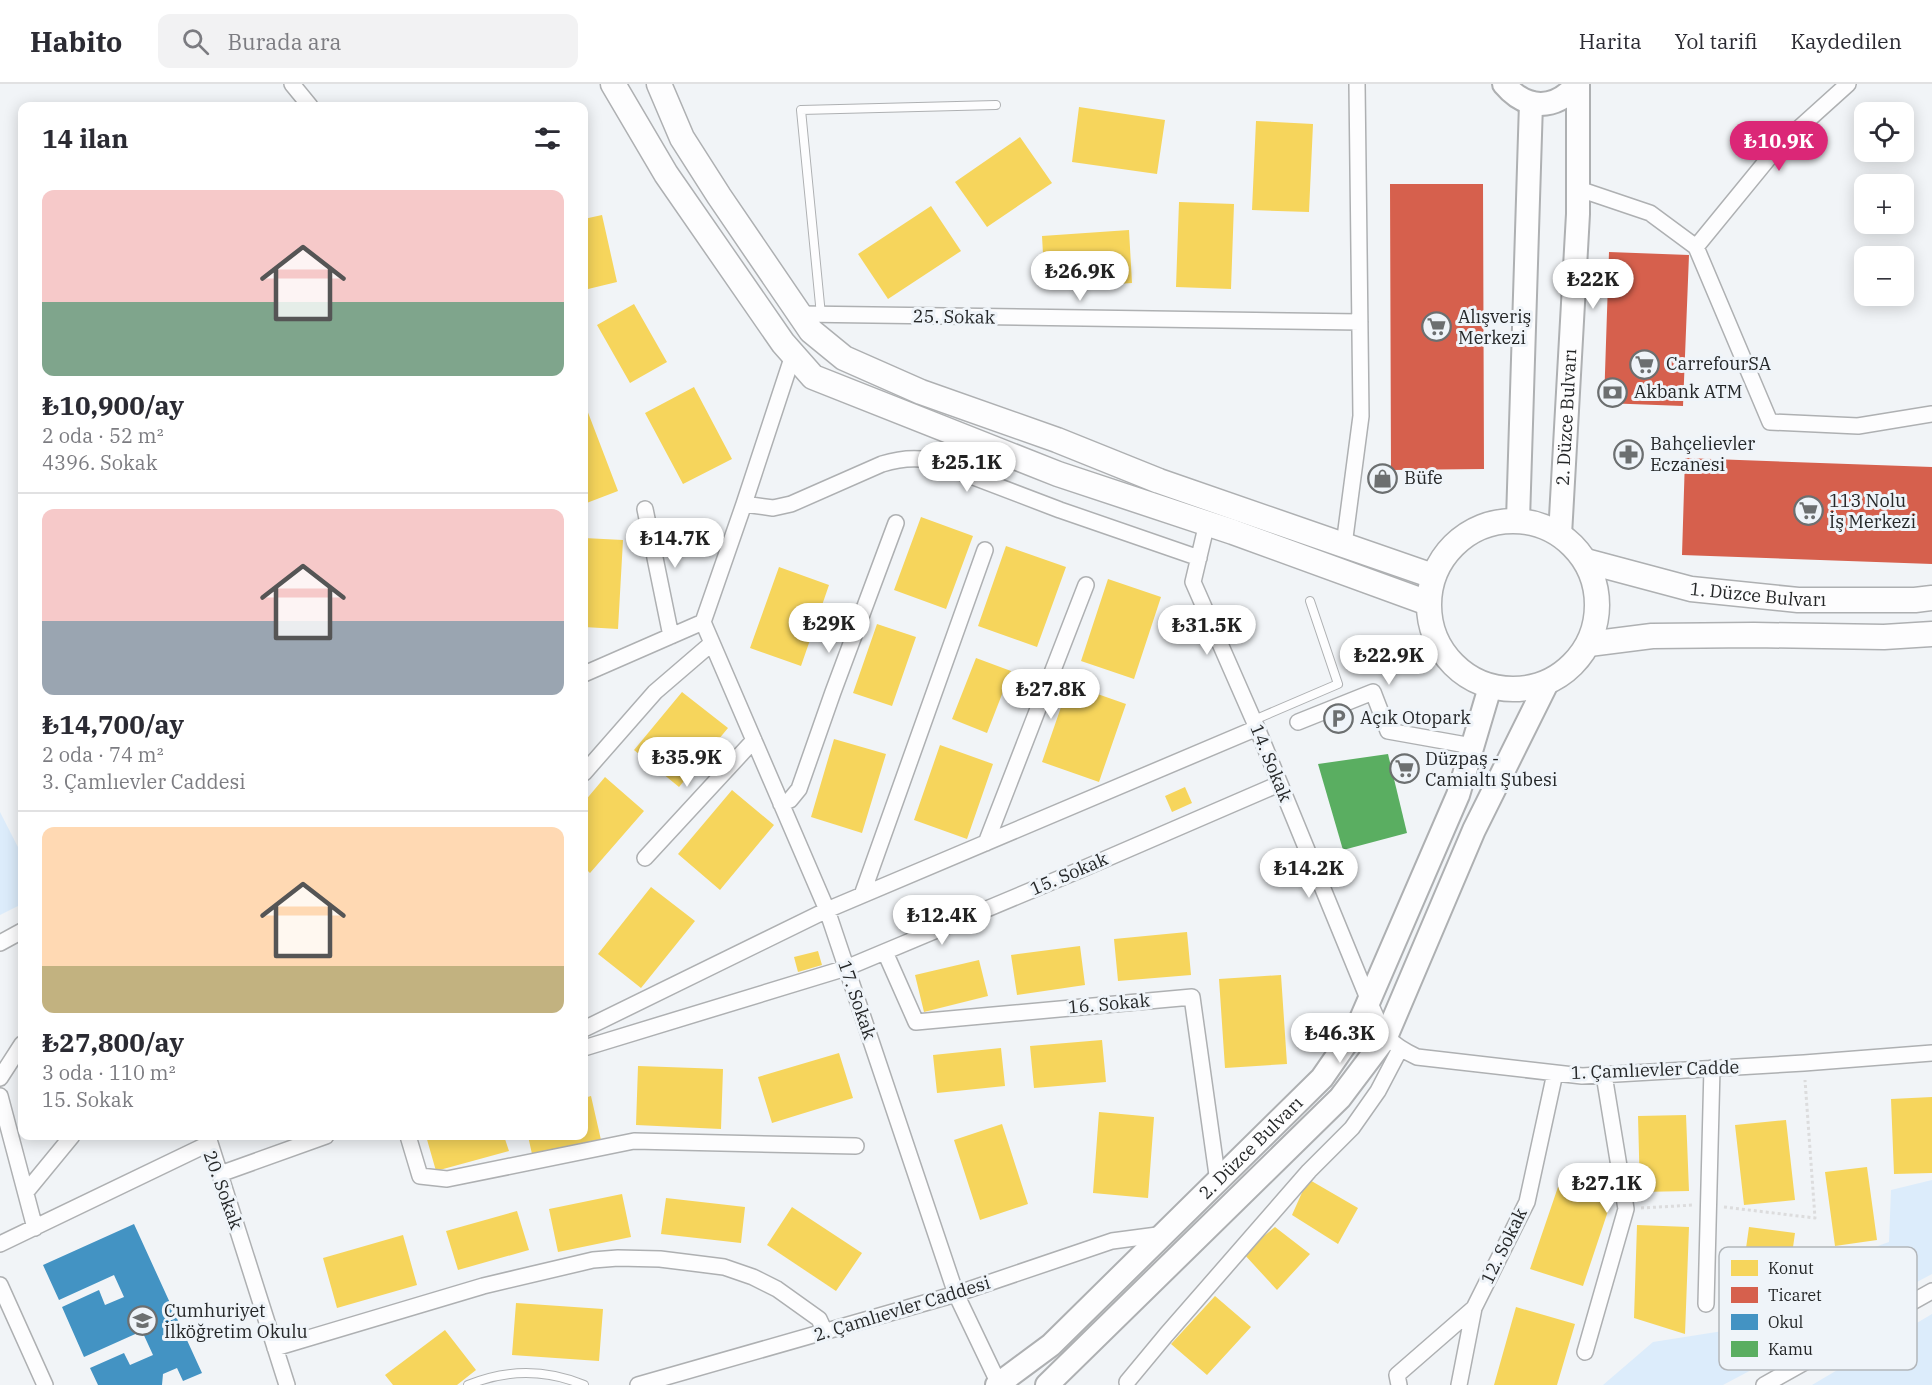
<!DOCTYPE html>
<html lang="tr">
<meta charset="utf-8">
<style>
body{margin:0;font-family:"IBM Plex Serif",serif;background:#f2f2f3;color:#2b2b33;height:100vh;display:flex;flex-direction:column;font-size:22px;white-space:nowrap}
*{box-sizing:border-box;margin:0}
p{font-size:20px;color:#7c7c81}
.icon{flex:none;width:33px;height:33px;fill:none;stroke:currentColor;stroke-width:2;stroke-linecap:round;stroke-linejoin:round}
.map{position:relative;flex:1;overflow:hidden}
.drawer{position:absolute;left:18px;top:18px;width:570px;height:1038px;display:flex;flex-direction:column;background:#fff;border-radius:12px;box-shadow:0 3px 15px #0003}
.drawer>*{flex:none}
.fabs{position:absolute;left:1854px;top:18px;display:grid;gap:12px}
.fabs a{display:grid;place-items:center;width:60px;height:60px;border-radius:12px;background:#fff;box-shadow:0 3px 15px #0003;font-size:30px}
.price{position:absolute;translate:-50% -51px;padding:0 14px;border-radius:21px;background:#fff;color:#222;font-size:20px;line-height:39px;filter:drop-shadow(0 2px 3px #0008)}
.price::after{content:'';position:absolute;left:50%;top:36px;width:18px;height:14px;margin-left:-9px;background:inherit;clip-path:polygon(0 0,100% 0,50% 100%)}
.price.selected{background:#db2777;color:#fff}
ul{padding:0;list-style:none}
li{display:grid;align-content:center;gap:12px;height:318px;padding:0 24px}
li+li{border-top:2px solid #e1e1e2}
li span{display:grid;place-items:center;height:186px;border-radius:12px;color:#555}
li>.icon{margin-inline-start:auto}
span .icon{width:108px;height:108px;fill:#fffc;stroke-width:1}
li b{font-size:26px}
h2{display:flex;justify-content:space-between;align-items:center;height:72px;padding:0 24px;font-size:26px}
header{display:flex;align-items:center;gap:36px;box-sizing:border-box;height:84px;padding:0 30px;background:#fff;border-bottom:2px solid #e1e1e2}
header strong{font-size:28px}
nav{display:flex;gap:33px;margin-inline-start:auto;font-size:21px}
.search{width:420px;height:54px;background:#f2f2f3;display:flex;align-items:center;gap:15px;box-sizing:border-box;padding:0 21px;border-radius:12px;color:#7c7c81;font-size:22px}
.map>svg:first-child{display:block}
.green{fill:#dcecfb}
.homes{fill:#f6d55c}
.shops{fill:#d6604d}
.schools{fill:#4393c3}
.public{fill:#5aae61}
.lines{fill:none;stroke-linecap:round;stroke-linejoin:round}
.lane-casing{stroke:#aeb0b2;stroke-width:10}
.street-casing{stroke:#aeb0b2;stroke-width:18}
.secondary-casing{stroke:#aeb0b2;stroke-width:26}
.primary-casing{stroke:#aeb0b2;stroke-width:27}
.path{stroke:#dcdcdd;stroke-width:3;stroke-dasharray:3 3;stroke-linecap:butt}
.lane{stroke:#fdfdfe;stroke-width:8}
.street{stroke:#fdfdfe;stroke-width:15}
.secondary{stroke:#fdfdfe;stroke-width:22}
.primary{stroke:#fdfdfe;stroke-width:24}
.labels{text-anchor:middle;stroke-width:6;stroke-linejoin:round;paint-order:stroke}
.street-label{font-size:18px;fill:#252728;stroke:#eff4f9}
.poi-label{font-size:18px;fill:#252728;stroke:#eff4f9;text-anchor:start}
.key{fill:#eff4f9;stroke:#b2b6ba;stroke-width:1.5}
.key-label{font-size:16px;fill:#252728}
</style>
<header>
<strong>Habito</strong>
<div class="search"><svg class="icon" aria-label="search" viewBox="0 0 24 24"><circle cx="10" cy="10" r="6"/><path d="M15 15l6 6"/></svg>Burada ara</div>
<nav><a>Harita</a><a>Yol tarifi</a><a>Kaydedilen</a></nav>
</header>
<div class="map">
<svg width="1932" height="1301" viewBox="0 0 1932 1301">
<rect width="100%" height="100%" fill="#f1f4f7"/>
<path class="green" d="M0 728 22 771V820L0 831Z
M1932 1096V1190L1723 1301H1603L1653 1258 1793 1236 1813 1185 1889 1158 1891 1106Z
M1932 1230V1301H1812Z"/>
<path class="homes" d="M1079 23 1165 36 1157 90 1072 78Z
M1256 37 1313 40 1309 128 1252 126Z
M1020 53 1052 99 987 143 955 98Z
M1179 118 1234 120 1231 205 1176 203Z
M931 122 961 167 888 215 858 170Z
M602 131 617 198 584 206V135Z
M1129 146 1132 199 1045 205 1042 152Z
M634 220 667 278 630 299 597 241Z
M694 303 732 375 683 400 645 329Z
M584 318 618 407 584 420Z
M921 433 973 452 946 525 894 506Z
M584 454 623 456 618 545 584 543Z
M1006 462 1066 483 1037 563 978 542Z
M779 483 829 501 801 582 750 564Z
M1108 495 1161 513 1134 595 1081 577Z
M877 540 916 553 892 622 853 609Z
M976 574 1011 587 987 649 952 635Z
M1069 600 1126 620 1099 698 1042 678Z
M682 608 728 644 679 703 634 666Z
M834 655 886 670 862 749 811 733Z
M940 661 993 680 967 755 914 736Z
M605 693 644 727 590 789 584 783V718Z
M1185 703 1192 719 1172 728 1165 712Z
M732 706 774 741 720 806 678 770Z
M651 803 695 837 641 904 598 870Z
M1187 848 1191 891 1118 897 1114 855Z
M1080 862 1085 901 1017 911 1011 871Z
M818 867 822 881 798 888 794 873Z
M979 876 988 912 924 928 915 891Z
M1281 891 1287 980 1225 984 1219 895Z
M1102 956 1106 998 1034 1004 1030 962Z
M1001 964 1005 1002 937 1009 933 971Z
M839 969 853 1014 772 1039 758 993Z
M638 982 723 985 721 1045 636 1041Z
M591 1012 601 1056 532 1070 528 1052H584V1014Z
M1932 1013V1089L1894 1090 1891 1015Z
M1099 1028 1154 1033 1148 1114 1093 1109Z
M1686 1031 1689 1107 1640 1108 1638 1032Z
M1786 1036 1795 1116 1744 1121 1735 1041Z
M1002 1040 1028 1120 980 1136 954 1056Z
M426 1052H504L509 1067 436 1087Z
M1867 1083 1877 1156 1835 1162 1825 1088Z
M1308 1095 1358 1124 1338 1160 1292 1131Z
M1558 1103 1610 1121 1583 1202 1530 1185Z
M622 1110 631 1153 558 1168 549 1125Z
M666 1114 745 1123 741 1159 661 1150Z
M792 1123 862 1169 836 1207 767 1161Z
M517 1127 529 1166 458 1186 446 1147Z
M1637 1141 1689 1143 1685 1250 1634 1234Z
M1275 1143 1310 1170 1277 1206 1243 1169Z
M1749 1143 1795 1149 1784 1228 1738 1221Z
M403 1151 417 1201 337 1224 323 1174Z
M1215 1212 1251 1243 1207 1291 1171 1260Z
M516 1219 603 1225 599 1277 512 1271Z
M1516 1223 1575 1240 1557 1301H1494Z
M445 1246 476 1286 457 1301H393L385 1291Z"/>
<path class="shops" d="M1390 100H1483L1484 385 1391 386Z
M1609 168 1689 171 1683 322 1604 319Z
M1685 374 1932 383V480L1682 471Z"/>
<path class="schools" d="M134 1140 202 1289 183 1297 177 1284 163 1290 162 1301H98L90 1284 124 1269 130 1281 153 1271 142 1247 84 1273 62 1223 99 1206 105 1221 124 1213 114 1191 59 1216 43 1181Z"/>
<path class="public" d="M1388 670 1407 749 1343 766 1318 680Z"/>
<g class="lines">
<defs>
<path id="lane" d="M821 231 801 26 996 21
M1254 636 1338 600 1310 517
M468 1301C507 1285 545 1285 584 1301"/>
<path id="street" d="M292 0 310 22
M1579 105 1650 129 1696 163 1770 338 1858 342 1932 330
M1696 163 1777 64 1848 0
M800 230 1360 238
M744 420 773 424 791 420 882 380C898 375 912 373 929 376L1060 426 1199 474
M645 425 671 552
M1207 439 1193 498 1257 644 1369 917C1383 948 1384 958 1417 973L1582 992 1804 979 1932 969
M1344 461 1361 332 1357 0
M703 538 827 826 956 1210 999 1300
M584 590 703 538 744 420 793 271
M1298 638 1373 608 1388 647 1472 662
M584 689 655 608 712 559
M781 720 790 716 799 705 833 608 896 439
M986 759 1086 501
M645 774 754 656
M862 811 985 466
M0 859 22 847
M885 868 916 938 1192 913 1218 1098
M584 945 827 826 1257 644
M584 964 846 884 1087 783 1279 700
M0 994 22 960
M0 1012 35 1144
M408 1052 420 1092 447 1095 634 1057 856 1062
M220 1090 326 1052
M26 1108 72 1052
M0 1160 210 1059 287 1301
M0 1201 45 1301
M1706 1220 1712 984
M275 1264 483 1202 593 1176 618 1174 660 1175 724 1183 753 1193 777 1205 819 1235 825 1248
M1585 1268 1626 1125 1604 991
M1127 1298 1166 1251 1309 1087 1352 1044 1378 1007 1400 965
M638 1301 956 1210 1112 1157 1165 1150
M1399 1301 1397 1291 1474 1224 1527 1118 1555 989
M1459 1301 1474 1224
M1764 1301 1932 1207"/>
<g id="secondary">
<path d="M1504 0C1526 26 1555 27 1577 0"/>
<path d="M1518 436 1531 19"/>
<path id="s1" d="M1560 451 1578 130V0"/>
<path id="s2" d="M997 1301 1051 1261 1322 994 1358 942 1458 711 1490 603"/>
<path d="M1047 1301 1340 1014 1386 953 1474 746 1547 599"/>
</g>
<g id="primary">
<path d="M613 0 666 90 783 259 813 293 1058 390 1233 448 1428 519"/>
<path d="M659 0 682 54 719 112 811 247 844 274 921 308 1057 356 1159 397 1433 492"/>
<circle cx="1513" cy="521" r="84"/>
<path id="s3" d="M1586 477 1691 505 1798 516H1915L1932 514"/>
<path d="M1589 560 1652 552 1754 551 1884 553 1932 550"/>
</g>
</defs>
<use href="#lane" class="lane-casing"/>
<use href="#street" class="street-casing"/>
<use href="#secondary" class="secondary-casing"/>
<use href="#primary" class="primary-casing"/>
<path class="path" d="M1724 1123 1815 1134 1805 996
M1641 1124 1694 1121"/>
<use href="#lane" class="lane"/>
<use href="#street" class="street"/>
<use href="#secondary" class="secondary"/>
<use href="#primary" class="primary"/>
</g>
<defs>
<symbol id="supermarket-ring" viewBox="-11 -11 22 22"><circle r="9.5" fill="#eff4f9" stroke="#6c6f70" stroke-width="1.5"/><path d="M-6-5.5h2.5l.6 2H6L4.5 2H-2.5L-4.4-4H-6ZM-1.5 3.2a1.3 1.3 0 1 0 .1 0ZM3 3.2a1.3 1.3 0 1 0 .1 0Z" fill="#6c6f70"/></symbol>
<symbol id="bank-ring" viewBox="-11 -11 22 22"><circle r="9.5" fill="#eff4f9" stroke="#6c6f70" stroke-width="1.5"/><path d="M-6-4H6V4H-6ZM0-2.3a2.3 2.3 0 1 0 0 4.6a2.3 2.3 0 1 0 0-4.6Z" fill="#6c6f70"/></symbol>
<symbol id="pharmacy-ring" viewBox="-11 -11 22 22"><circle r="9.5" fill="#eff4f9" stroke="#6c6f70" stroke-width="1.5"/><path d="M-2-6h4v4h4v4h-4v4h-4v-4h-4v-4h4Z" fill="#6c6f70"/></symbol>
<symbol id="shop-ring" viewBox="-11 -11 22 22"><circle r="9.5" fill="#eff4f9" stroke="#6c6f70" stroke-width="1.5"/><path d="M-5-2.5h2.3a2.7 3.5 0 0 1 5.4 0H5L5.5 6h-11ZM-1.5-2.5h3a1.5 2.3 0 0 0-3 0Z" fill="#6c6f70"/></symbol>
<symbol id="parking-ring" viewBox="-11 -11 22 22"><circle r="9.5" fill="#eff4f9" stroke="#6c6f70" stroke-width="1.5"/><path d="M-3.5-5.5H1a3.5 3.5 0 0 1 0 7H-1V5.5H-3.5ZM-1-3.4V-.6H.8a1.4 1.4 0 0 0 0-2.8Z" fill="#6c6f70"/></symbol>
<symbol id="school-ring" viewBox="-11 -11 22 22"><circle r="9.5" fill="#eff4f9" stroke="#6c6f70" stroke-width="1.5"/><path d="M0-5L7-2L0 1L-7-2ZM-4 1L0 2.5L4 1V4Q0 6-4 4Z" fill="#6c6f70"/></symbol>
</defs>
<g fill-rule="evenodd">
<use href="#supermarket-ring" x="1420" y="226" width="33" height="33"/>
<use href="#supermarket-ring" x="1628" y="264" width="33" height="33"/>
<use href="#bank-ring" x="1596" y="292" width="33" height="33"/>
<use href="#pharmacy-ring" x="1612" y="354" width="33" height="33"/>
<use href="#shop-ring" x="1366" y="378" width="33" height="33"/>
<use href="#supermarket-ring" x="1792" y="410" width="33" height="33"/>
<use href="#parking-ring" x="1322" y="618" width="33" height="33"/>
<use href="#supermarket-ring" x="1388" y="668" width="33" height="33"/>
<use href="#school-ring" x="126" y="1220" width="33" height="33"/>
</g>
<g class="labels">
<g class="street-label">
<text transform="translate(954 233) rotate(1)" y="6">25. Sokak</text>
<text dy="6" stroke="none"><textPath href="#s1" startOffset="118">2. Düzce Bulvarı</textPath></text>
<text dy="6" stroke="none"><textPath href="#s3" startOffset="176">1. Düzce Bulvarı</textPath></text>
<text transform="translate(1271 679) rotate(68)" y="6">14. Sokak</text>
<text transform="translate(1069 790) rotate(-23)" y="6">15. Sokak</text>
<text transform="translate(857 916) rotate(71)" y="6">17. Sokak</text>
<text transform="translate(1109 920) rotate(-5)" y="6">16. Sokak</text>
<text transform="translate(1655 986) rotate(-2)" y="6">1. Çamlıevler Cadde</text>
<text dy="6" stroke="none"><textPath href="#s2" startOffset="348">2. Düzce Bulvarı</textPath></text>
<text transform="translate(223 1106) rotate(70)" y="6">20. Sokak</text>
<text transform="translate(1504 1162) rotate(-64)" y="6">12. Sokak</text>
<text transform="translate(902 1225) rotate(-17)" y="6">2. Çamlıevler Caddesi</text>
</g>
<g class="poi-label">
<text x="1458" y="239">Alışveriş<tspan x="1458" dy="21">Merkezi</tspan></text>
<text x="1666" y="286">CarrefourSA</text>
<text x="1634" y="314">Akbank ATM</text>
<text x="1650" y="366">Bahçelievler<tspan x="1650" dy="21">Eczanesi</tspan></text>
<text x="1404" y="400">Büfe</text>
<text x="1829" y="423">113 Nolu<tspan x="1829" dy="21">İş Merkezi</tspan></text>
<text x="1360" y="640">Açık Otopark</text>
<text x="1425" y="681">Düzpaş -<tspan x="1425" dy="21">Camialtı Şubesi</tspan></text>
<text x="164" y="1233">Cumhuriyet<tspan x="164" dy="21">İlköğretim Okulu</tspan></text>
</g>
</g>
<rect x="1719" y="1163" width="198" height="123" rx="9" class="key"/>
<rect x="1731" y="1176" width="27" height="16" fill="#f6d55c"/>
<rect x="1731" y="1203" width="27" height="16" fill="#d6604d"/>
<rect x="1731" y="1230" width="27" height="16" fill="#4393c3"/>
<rect x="1731" y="1257" width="27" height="16" fill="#5aae61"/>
<g class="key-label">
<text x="1768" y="1190">Konut</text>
<text x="1768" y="1217">Ticaret</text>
<text x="1768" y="1244">Okul</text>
<text x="1768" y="1271">Kamu</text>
</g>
</svg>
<div class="fabs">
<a><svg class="icon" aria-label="locate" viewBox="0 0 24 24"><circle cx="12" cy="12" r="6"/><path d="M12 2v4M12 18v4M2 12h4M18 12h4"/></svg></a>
<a>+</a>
<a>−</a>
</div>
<b class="price selected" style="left:1779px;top:88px">₺10.9K</b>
<b class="price" style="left:1080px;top:218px">₺26.9K</b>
<b class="price" style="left:1593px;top:226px">₺22K</b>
<b class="price" style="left:967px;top:409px">₺25.1K</b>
<b class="price" style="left:675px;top:485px">₺14.7K</b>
<b class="price" style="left:829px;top:570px">₺29K</b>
<b class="price" style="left:1207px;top:572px">₺31.5K</b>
<b class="price" style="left:1389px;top:602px">₺22.9K</b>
<b class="price" style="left:1051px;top:636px">₺27.8K</b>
<b class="price" style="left:687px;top:704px">₺35.9K</b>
<b class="price" style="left:1309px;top:815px">₺14.2K</b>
<b class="price" style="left:942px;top:862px">₺12.4K</b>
<b class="price" style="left:1340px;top:980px">₺46.3K</b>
<b class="price" style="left:1607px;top:1130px">₺27.1K</b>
<section class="drawer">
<h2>14 ilan<svg class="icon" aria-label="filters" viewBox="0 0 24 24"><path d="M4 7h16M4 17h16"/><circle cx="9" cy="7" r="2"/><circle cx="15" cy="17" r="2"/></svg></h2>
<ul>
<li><span style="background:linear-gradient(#f6c9c9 60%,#7fa58c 0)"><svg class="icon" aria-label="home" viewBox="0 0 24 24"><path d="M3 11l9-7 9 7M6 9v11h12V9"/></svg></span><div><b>₺10,900/ay</b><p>2 oda · 52 m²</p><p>4396. Sokak</p></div></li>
<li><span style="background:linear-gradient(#f6c9c9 60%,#9aa5b1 0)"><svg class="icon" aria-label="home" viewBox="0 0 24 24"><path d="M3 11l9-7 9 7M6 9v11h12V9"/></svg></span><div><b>₺14,700/ay</b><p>2 oda · 74 m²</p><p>3. Çamlıevler Caddesi</p></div></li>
<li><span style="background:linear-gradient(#ffd9b3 75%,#c2b280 0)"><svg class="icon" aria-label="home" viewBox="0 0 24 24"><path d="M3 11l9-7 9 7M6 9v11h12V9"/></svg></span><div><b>₺27,800/ay</b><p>3 oda · 110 m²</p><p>15. Sokak</p></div></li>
</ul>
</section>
</div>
